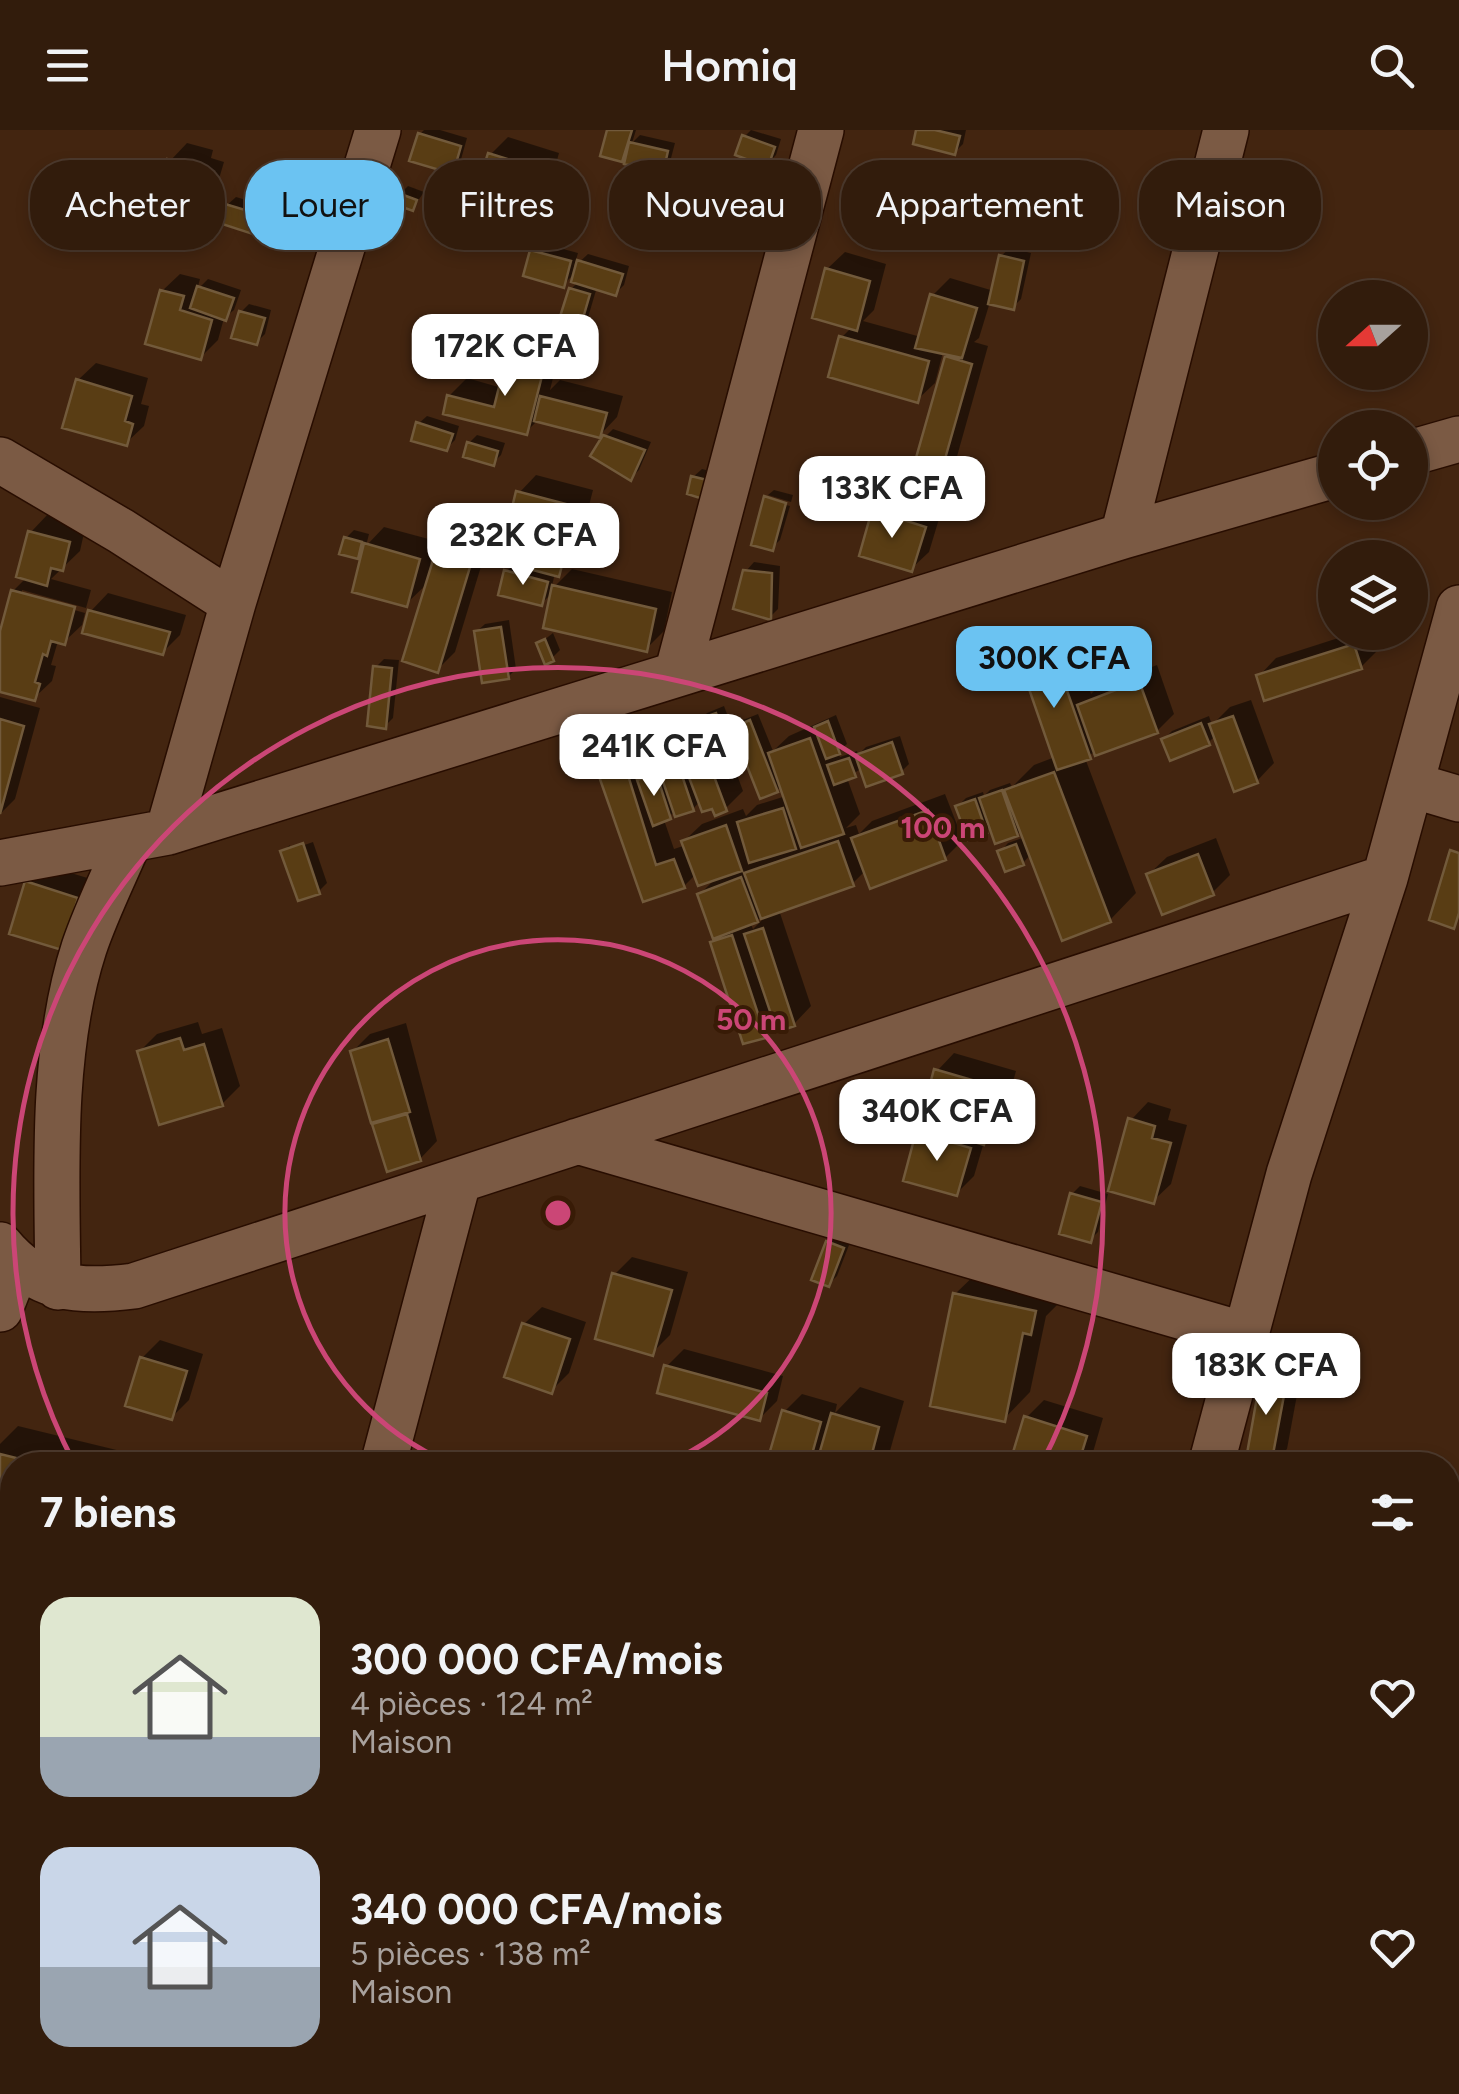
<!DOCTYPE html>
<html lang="fr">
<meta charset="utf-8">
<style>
body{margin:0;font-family:Figtree,sans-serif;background:#3d291a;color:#f1f3f6;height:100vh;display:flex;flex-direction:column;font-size:38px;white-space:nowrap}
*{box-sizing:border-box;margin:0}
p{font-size:32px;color:#a8a19d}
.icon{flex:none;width:55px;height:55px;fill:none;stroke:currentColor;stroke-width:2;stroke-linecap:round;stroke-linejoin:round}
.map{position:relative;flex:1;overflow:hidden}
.details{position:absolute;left:0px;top:1322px;width:1460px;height:642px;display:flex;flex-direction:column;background:#321c0c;border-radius:40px 40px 0 0;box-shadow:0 5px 15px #0003,0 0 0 2px #4d3a2d}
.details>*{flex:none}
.banner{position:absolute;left:30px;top:30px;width:1400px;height:90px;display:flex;gap:20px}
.needle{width:65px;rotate:249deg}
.buttons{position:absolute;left:1318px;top:150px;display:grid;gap:20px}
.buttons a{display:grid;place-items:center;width:110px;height:110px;border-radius:50%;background:#321c0c;box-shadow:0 5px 15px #0003,0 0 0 2px #4d3a2d;font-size:50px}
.price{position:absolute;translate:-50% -85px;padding:0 22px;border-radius:20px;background:#fff;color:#222;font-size:32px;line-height:65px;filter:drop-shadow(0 2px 5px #0008)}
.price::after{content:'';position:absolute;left:50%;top:60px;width:30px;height:22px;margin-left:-15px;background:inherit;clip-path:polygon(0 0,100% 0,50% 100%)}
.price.selected{background:#6bc3f2;color:#111}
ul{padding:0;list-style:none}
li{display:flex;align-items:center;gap:30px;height:250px;padding:0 40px}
li span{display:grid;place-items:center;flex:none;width:280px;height:200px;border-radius:30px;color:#555}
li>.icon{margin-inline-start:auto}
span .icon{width:120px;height:120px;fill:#fffc;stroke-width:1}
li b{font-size:42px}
h2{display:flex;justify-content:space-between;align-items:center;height:120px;padding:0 40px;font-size:42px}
.tag{padding:0 35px;border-radius:40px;background:#321c0c;box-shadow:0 5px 15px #0003,0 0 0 2px #4d3a2d;font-size:35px;line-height:90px}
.tag.selected{background:#6bc3f2;color:#111}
header{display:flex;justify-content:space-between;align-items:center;height:130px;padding:0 40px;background:#321c0c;font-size:45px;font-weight:600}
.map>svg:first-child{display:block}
.shadow{fill:#0007;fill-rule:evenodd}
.building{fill:#593d14;stroke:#725a3b;stroke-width:2.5}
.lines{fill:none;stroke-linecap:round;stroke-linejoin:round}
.street-casing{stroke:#280d00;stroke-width:48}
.street{stroke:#7b5a44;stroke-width:45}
.ring{fill:none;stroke:#cb4676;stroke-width:5}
.centre{fill:#cb4676;stroke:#381b06;stroke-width:5}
.ring-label{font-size:30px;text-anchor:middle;font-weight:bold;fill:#cb4676;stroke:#381b06;stroke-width:8;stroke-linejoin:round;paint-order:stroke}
</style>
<header><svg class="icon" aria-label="menu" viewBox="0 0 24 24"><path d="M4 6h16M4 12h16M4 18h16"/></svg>Homiq<svg class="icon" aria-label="search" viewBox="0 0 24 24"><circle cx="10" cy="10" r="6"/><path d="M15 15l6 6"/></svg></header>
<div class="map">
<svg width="1459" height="1964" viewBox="0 0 1459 1964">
<rect width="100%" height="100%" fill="#432510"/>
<path class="shadow" d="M424 0H440L467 8 460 33 452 41 420 4Z
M610 0H636L632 13 640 5 675 13 670 32 662 41 630 20 621 29Z
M751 0 781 9 776 25 767 34 744 7Z
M918 0H966L963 14 955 22Z
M508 7 559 23 553 45 535 63 490 25Z
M187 13 213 20 211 28 224 32 213 69 196 86 170 31Z
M285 43 311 51 305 70 297 79 305 81 299 100 291 109 266 92 256 102 227 75 236 67 272 78 278 73 276 52Z
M408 56 424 62 413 78 400 64Z
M541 113 578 123 574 137 588 124 629 136 624 155 616 163 597 157 582 208 573 216 571 159 578 152 577 141 563 155 532 121Z
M1010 118 1031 123 1021 169 1013 177 990 172 979 208 974 212 988 216 956 330 938 347 915 341 948 223 943 222 935 253 917 270 841 208 852 197 827 139 845 122 886 134 874 180 863 191 921 207 932 166 950 148 994 161 1001 126Z
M180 144 200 149 197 160 208 149 241 160 234 180 224 188 218 210 200 228 162 161Z
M249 174 271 180 265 204 257 212 241 182Z
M510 197 524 201 521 215 527 209 560 220 550 260 560 250 623 266 617 287 600 305 539 289 526 302 449 266 467 248 502 258 509 227 516 219 499 215 501 205Z
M96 233 148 248 141 274 149 276 144 296 126 313 78 250Z
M427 286 459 296 455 310 447 318 418 294Z
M613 299 651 312 639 340 631 348 605 307Z
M477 305 505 313 501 325 493 333 469 313Z
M702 339 714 342 710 358 693 347Z
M536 345 593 360 576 427 555 443 551 460 572 439 672 462 664 501 646 519 554 461 542 473 506 442 515 433 519 363Z
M774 360 793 365 791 372 768 365Z
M891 364 942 379 929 422 911 439 874 381Z
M768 366V370L790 376 780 410 772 418 766 368Z
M48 384 86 394 80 421 51 449 91 460 86 478 22 460V465L85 483 82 495 64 512 58 511 51 535 56 536 52 551 34 568 0 559V495L4 496 13 461 26 448 31 402Z
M384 397 436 411 430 434 453 410 486 420 455 522 437 540 429 452 406 474 366 417 357 426 346 408 354 400 369 404 366 416Z
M1413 426 1429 472 1410 490 1408 428Z
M754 432 780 436 778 479 770 487 746 441Z
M108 463 186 485 180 505 163 522 91 481Z
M509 490 516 539 508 547 476 502 485 494Z
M1061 502 1073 536 1081 533 1091 564 1097 558 1157 535 1174 584 1157 601 1096 621 1085 628 1136 763 1110 790 1031 724 1023 733 1000 722 1008 713 1025 707 1022 699 1017 704 992 695 986 701 958 676 966 668 983 662 984 666 990 660 1010 653 1012 657 1034 635 1055 627 1021 527 1039 510Z
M1357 502H1373L1378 520 1361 537 1259 546 1276 528Z
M553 503 560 520 552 528 539 514Z
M384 529 399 530 393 588 385 596 376 537Z
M0 567 40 578 15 669 0 684Z
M1251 570 1274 633 1257 651 1216 605 1208 613 1164 609 1172 601 1209 586 1212 595 1230 577Z
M724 576 733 600 743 590 758 584 773 621 789 606 836 585 847 614 838 622 840 627 857 621 858 625 866 617 900 606 909 634 901 642 862 638 847 648 860 684 846 698 856 695 859 704 872 691 945 664 963 710 945 728 866 740 853 753 779 780 811 876 794 894 777 893 764 906 713 813 724 802 700 764 717 747 696 744 684 756 645 769 598 636 615 618 639 610 649 642 661 638 657 626 665 617 681 612 700 595 699 591 707 583ZM737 603 777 660 782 655 786 666 757 675 746 686 743 679 702 694 684 711 686 715 674 719 664 690 676 681 693 679 700 671 725 679 743 661 726 615ZM765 787 753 799 750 792Z
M1216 708 1230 745 1212 763 1149 744 1167 727Z
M313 712 327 753 319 761 283 721 290 715V720Z
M45 735 94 750 79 800 27 752Z
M198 892 202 904 222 898 240 956 222 974 139 922 157 904Z
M406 893 437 1011 420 1029 388 1039 352 922 370 904Z
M954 923 1016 941 1001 995 984 1012 974 1046 957 1063 918 1003 926 996 937 941Z
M1148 972 1171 979 1168 990 1187 995 1171 1054 1153 1071 1131 990Z
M1080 1056 1108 1064 1098 1102 1090 1110 1072 1064Z
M837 1105 851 1110 837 1146 829 1154 828 1113Z
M632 1127 688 1142 670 1205 652 1223 615 1144Z
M982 1138 1061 1155 1057 1175 1046 1186 1030 1262 1004 1289 955 1164Z
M542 1177 586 1192 569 1243 551 1261 524 1194Z
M160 1210 203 1224 189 1270 172 1287 142 1228Z
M684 1219 783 1246 777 1271 759 1289 667 1236Z
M1282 1223 1304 1227 1287 1319 1271 1335H1247L1264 1241Z
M860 1257 904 1271 886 1335H769L784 1282 802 1264 837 1274 835 1283Z
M1044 1270 1103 1288 1091 1329 1084 1335H1037L1026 1288Z
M18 1296 170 1333 169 1335H12V1372L0 1369V1314Z
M1459 1402V1461L1448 1457V1418Z
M1448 1497 1459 1500 1454 1523 1448 1529Z
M0 1593 12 1597V1793L0 1790Z"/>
<path class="building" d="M607 0H632L622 32 600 26Z
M916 0H935L960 6 955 25 913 14Z
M418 3 461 16 453 44 409 31Z
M742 5 775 17 768 37 735 25Z
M629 12 668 21 663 43 624 34Z
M488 23 543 40 536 66 480 49Z
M167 29 197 38 195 45 208 49 196 89 154 76Z
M274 50 305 59 298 81 268 72Z
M398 63 417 70 413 81 394 74Z
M225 74 262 85 256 105 219 93Z
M267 79 298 89 292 111 260 102Z
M530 120 571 131 564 158 523 146Z
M999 125 1024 131 1014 180 988 174Z
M577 130 623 144 616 166 571 152Z
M825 138 870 151 857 201 812 188Z
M197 156 234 168 226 191 190 178Z
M569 158 590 164 574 219 552 212Z
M160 160 184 166 180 180 212 190 201 230 145 214Z
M930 164 977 178 962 228 915 218Z
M239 181 265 188 257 215 231 208Z
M499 204 517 208 514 221 496 216Z
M839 206 929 231 918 273 828 247Z
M507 225 544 238 527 305 443 284 447 265 494 277Z
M945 226 972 234 939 350 912 342Z
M76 249 132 266 125 291 133 294 127 316 62 298Z
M540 266 607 283 600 308 534 291Z
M416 292 453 304 447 321 411 311Z
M603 305 645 320 631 351 590 326Z
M467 312 498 321 494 336 463 327Z
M691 346 707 350 703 369 687 364Z
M516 361 577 377 559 447 499 431Z
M764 366 786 373 773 421 751 415Z
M872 380 926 397 912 442 859 426Z
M28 401 70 412 63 441 51 438 47 456 16 447Z
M344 407 362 412 358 429 339 424Z
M364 413 420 429 407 477 352 462Z
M434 427 470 437 438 543 402 531Z
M504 440 548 452 542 476 498 465Z
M743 440 772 443 771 490 733 479Z
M552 455 656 479 647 522 543 498Z
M11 460 75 477 65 515 51 511 47 526 43 524 35 552 40 554 35 571 0 562V501Z
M88 480 170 502 163 525 82 503Z
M501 497 509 549 482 553 474 501Z
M545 509 554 531 545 535 536 513Z
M1354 514 1362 539 1264 571 1256 545Z
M1043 518 1055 552 1063 549 1091 629 1057 640 1018 527Z
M373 536 392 538 386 599 367 596Z
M1139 551 1158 603 1095 626 1077 575Z
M716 583 728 616 709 623 696 590Z
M1233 586 1258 653 1234 662 1209 594Z
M0 589 24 596 0 684Z
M750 590 778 662 760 669 732 598Z
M828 591 840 624 826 629 814 597Z
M1201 593 1210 615 1170 631 1161 609Z
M699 606 727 681 715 686 712 679 702 682 676 613Z
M810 608 844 704 801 718 768 623Z
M892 612 903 644 866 657 855 625Z
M673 619 694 681 675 687 654 625Z
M622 626 656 735 674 729 685 758 643 772 595 635Z
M849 628 856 647 834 655 827 635Z
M1054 642 1111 792 1062 811 1004 660Z
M656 643 671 689 653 696 637 650Z
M1002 660 1018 706 995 714 979 668Z
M975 669 987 703 968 710 955 676Z
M783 678 796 719 749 733 737 692Z
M928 680 946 730 870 759 851 708Z
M726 695 742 741 698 756 681 711Z
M838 711 854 756 761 789 744 743Z
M303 713 320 764 298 771 280 721Z
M1016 714 1024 735 1005 742 997 721Z
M1450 720 1459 723V783L1454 799 1429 790Z
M1198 724 1214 765 1162 785 1146 744Z
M741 747 758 792 713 809 697 764Z
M25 751 78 768 62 820 9 804Z
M763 798 795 896 777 902 744 804Z
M732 805 766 908 743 914 710 812Z
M180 908 184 920 204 914 223 976 159 995 137 921Z
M388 909 410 982 371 993 350 921Z
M934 939 1000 958 984 1015 919 996Z
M407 984 421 1031 387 1042 372 994Z
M1128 988 1155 996 1152 1008 1171 1013 1154 1074 1108 1061Z
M916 1002 971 1018 957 1066 903 1051Z
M1070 1063 1102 1072 1091 1113 1059 1104Z
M826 1111 844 1118 829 1157 811 1150Z
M612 1143 672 1160 653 1226 595 1209Z
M953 1163 1036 1181 1031 1205 1023 1203 1005 1292 930 1276Z
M522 1193 570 1209 552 1264 504 1247Z
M140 1227 187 1241 172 1290 125 1276Z
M664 1235 767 1263 760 1291 657 1263Z
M1262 1239 1288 1244 1271 1335H1245Z
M782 1280 821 1292 809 1335H766Z
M831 1283 879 1297 869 1335H816Z
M1024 1286 1087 1306 1078 1335H1028L1011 1329Z
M0 1324 44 1335H12V1375L0 1372Z
M1448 1409 1459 1413V1464L1448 1460Z
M0 1627 12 1630V1653L0 1649Z
M12 1663V1796L0 1793V1712L4 1699 0 1698V1670L10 1672Z"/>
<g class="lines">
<defs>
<path id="street" d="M1410 323 1459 309
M0 330 121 401 233 473
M1123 406 1226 0
M677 544 821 0
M1412 655 1459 669
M168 702 233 473 378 0
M0 733 168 702 1123 406 1335 345
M577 1011 1245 1205
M0 1115C38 1161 79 1163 134 1156L1385 748
M58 1157C57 1048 50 923 84 818 96 782 114 746 129 711
M0 1179 17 1136
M383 1335 458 1052
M1211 1335 1289 1044 1385 748 1459 478
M1448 1734 1459 1695
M923 1952 962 1964
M0 1961 13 1964
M185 1964 188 1952
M1081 1964 1085 1952
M1342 1964 1349 1952"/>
</defs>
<use href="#street" class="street-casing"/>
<use href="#street" class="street"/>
</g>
<g class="ring">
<path d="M451 1334A273 273 0 1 1 665 1334"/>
<path d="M75 1335A545 545 0 1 1 1041 1335"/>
</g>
<circle cx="558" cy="1083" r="15" class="centre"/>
<g class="ring-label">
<text x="943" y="708">100 m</text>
<text x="751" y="900">50 m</text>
</g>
</svg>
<div class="buttons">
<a><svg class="needle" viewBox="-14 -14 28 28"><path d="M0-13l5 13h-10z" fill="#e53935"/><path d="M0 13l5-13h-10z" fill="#a8a19d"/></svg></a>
<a><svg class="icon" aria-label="locate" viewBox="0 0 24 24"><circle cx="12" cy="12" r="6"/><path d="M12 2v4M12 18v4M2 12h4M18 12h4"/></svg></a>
<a><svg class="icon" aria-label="layers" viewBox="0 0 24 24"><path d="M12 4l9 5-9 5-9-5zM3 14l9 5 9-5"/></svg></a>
</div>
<b class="price" style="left:505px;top:269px">172K CFA</b>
<b class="price" style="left:892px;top:411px">133K CFA</b>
<b class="price" style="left:523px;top:458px">232K CFA</b>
<b class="price selected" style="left:1054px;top:581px">300K CFA</b>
<b class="price" style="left:654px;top:669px">241K CFA</b>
<b class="price" style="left:937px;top:1034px">340K CFA</b>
<b class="price" style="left:1266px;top:1288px">183K CFA</b>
<div class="banner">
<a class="tag">Acheter</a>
<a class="tag selected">Louer</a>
<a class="tag">Filtres</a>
<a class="tag">Nouveau</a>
<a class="tag">Appartement</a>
<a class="tag">Maison</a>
</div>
<section class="details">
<h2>7 biens<svg class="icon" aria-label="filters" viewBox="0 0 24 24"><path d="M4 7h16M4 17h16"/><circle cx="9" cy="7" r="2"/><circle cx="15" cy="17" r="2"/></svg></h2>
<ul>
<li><span style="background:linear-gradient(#dfe7d0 70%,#9aa5b1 0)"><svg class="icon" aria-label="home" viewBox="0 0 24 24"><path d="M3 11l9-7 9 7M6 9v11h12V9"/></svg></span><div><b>300 000 CFA/mois</b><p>4 pièces · 124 m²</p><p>Maison</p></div><svg class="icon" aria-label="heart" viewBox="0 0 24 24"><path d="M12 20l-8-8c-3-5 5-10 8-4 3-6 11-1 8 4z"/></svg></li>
<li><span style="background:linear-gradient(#c9d6e8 60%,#9aa5b1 0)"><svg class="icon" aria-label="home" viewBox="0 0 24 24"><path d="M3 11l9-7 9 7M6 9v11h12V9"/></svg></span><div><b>340 000 CFA/mois</b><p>5 pièces · 138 m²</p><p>Maison</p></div><svg class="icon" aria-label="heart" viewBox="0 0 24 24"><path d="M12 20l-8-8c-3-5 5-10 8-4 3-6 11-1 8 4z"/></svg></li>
</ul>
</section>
</div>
